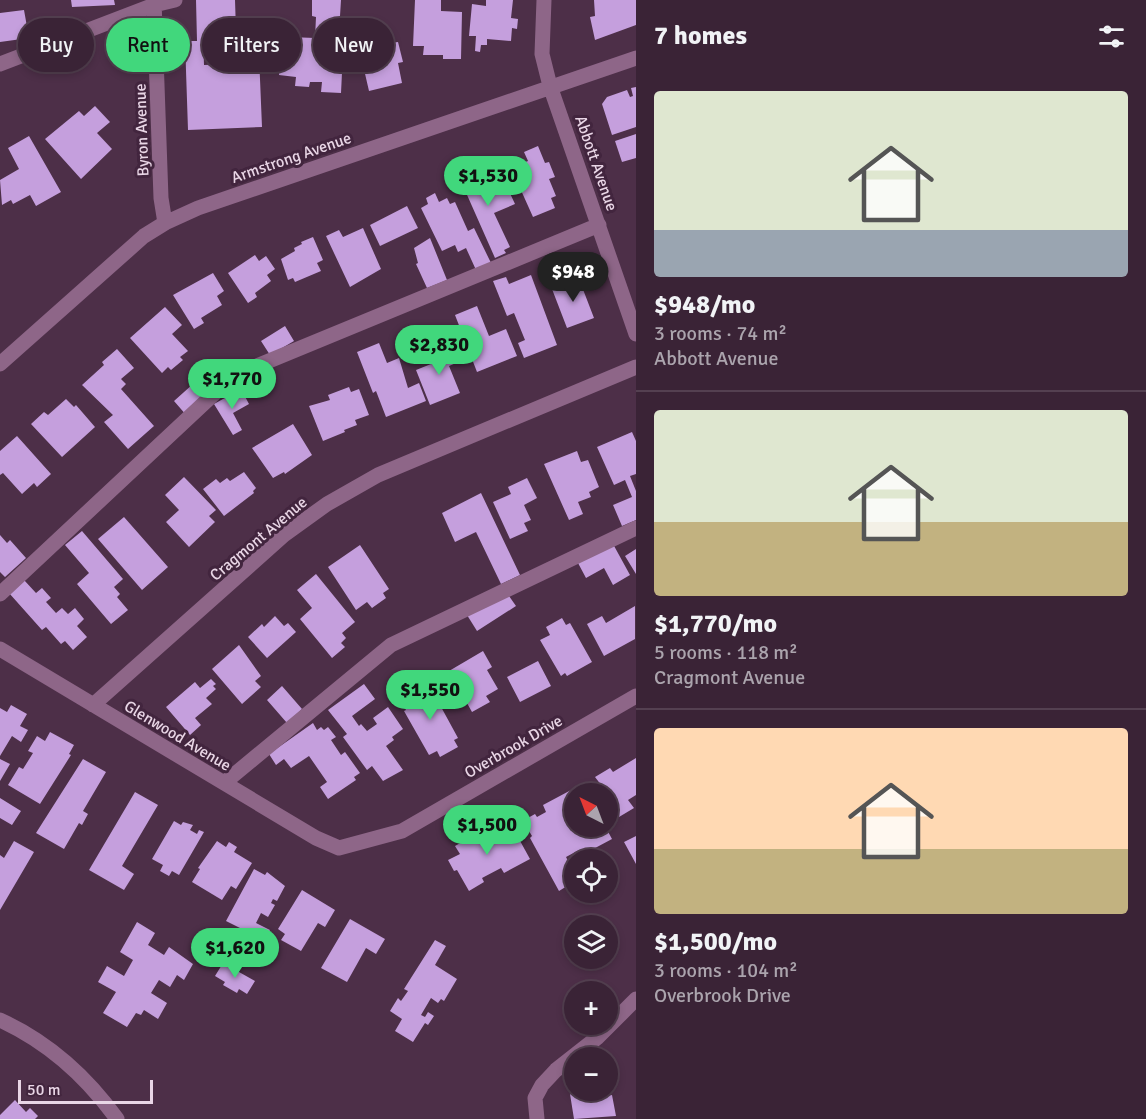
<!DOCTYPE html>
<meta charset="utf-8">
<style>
body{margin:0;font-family:Signika,sans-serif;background:#452f42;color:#f1f3f6;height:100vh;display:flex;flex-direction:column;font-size:22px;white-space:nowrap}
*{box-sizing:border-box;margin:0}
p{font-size:20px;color:#aba4ad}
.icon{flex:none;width:33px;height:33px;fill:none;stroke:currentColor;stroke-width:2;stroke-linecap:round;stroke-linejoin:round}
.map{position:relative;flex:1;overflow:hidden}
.sheet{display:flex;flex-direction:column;background:#3a2336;width:510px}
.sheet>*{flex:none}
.guide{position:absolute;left:18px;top:18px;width:528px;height:54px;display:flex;gap:12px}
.needle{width:39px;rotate:318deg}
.tools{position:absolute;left:564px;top:783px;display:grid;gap:12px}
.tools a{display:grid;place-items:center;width:54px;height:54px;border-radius:50%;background:#3a2336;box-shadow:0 3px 9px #0003,0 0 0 2px #544051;font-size:30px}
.scale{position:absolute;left:18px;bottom:15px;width:135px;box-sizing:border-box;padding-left:6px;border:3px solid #e9d6e6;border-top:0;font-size:16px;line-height:21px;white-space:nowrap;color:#e9d6e6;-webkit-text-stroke:4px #42253e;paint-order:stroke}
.price{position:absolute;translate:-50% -51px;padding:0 14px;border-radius:21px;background:#41d77c;color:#111;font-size:20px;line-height:39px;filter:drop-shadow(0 2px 3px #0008)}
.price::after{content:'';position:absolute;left:50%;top:36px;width:18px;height:14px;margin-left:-9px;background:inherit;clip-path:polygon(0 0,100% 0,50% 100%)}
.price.current{background:#222;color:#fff}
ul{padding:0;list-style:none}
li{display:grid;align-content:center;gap:12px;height:318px;padding:0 18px}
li+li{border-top:2px solid #544051}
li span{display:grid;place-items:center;height:186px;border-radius:6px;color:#555}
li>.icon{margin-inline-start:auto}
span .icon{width:108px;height:108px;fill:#fffc;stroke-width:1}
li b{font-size:26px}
h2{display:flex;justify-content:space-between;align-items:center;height:72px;padding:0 18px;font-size:26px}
.tag{padding:0 21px;border-radius:27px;background:#3a2336;box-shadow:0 3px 9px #0003,0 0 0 2px #544051;font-size:21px;line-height:54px}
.tag.current{background:#41d77c;color:#111}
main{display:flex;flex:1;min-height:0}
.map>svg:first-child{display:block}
.building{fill:#c59fdd}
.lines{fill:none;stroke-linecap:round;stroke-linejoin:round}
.minor{stroke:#8e6688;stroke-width:15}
.labels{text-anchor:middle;stroke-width:6;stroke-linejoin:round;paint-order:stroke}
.street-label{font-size:16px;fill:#e9d6e6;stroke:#42253e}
</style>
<main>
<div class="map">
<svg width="636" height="1119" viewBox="0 0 636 1119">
<rect width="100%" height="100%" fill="#4d2f48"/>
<path class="building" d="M71 0H114L115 5 72 7Z
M196 0H235L236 31 203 33 204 65 231 64 230 56 259 55 262 127 188 130 185 41H197Z
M312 0H341L339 32H344L341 93 321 92 322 82H310L309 87 295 86 296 77 279 75 281 42H289V37L315 38 316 17 312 16Z
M415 0H441V11L462 12 461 59H443V55H423L424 46H413Z
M486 0H513L511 18 518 19 517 29 512 28 511 41 487 39V45H481L480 52 475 51 476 36H469L472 4 486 6Z
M594 0H636V25L595 40 590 17 595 16Z
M24 10 29 38 0 42V13Z
M388 33 390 43 398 42 403 62 398 63 402 83 369 91 360 52H363L360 40Z
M636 87V127L612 135 602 104 607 97 627 90 630 97 633 96 631 88Z
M95 106 110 122 97 133 112 149 81 179 45 139 79 111 84 116Z
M636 134V158L622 162 615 141Z
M29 136 61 192 36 206 30 195 13 204 11 200 2 205 0 180 19 169 8 148Z
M538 146 545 163 549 162 555 177 549 179 556 196 551 198 555 208 533 217 511 168 528 161 524 152Z
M468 164 479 187 502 176 515 204 494 213 510 247 504 250 506 253 495 258 456 170Z
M435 193 439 202 447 198 450 204 455 202 468 231 474 228 491 263 476 270 466 248 458 252 455 245 442 251 421 208 428 204 426 198Z
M407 206 418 228 380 246 370 225Z
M363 228 381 269 350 287 326 236 339 230 343 237Z
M313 237 323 260 317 263 321 271 295 282 293 278 288 280 281 259 295 251 294 248 302 244 301 242Z
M430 238 447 280 427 288 416 264 418 263 414 248Z
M255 255 259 261 266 256 275 269 267 275 271 281 255 293 257 297 248 303 228 273Z
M213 273 224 291 217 296 222 305 201 318 204 323 194 329 173 295Z
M531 275 557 345 524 358 518 343 525 340 514 313 507 316 493 281 506 277 509 284Z
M579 279 594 318 567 328 552 289Z
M477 306 489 336 506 329 517 356 477 372 455 315Z
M165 307 182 325 172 334 188 351 180 357 183 360 171 370 168 367 162 373 130 338Z
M285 326 294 341 270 355 261 341Z
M379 343 387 363 399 358 408 388 419 383 426 401 386 417 376 391 373 393 357 352Z
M449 345 456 363 449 366 460 393 430 405 416 370 431 364 427 354Z
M117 349 134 368 121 379 126 384 121 389 154 426 128 449 104 422 113 415 82 385 104 365 102 362Z
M193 384 206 400 187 416 174 401Z
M349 387 351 392 359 389 369 415 355 420 357 425 344 430 345 432 323 441 309 406 330 400 328 395Z
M241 389 249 404 233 413 242 430 233 435 214 404Z
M66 399 74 407 76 405 95 427 62 457 31 424 44 412 48 415Z
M293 424 312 455 285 474 284 472 273 478 252 448Z
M632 432 636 441V474L630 476 636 491V520L622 526 613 505 632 497 625 480 614 485 597 447Z
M17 436 51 474 37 487 34 483 22 494 3 473 0 475V451Z
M577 451 581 462 588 460 599 487 589 492 591 497 578 502 583 514 569 520 544 464Z
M244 472 256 488 253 491 254 493 224 516 203 489 216 479 220 483 227 478 230 481Z
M184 477 216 510 209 516 215 522 189 547 166 522 179 510 165 495Z
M527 478 537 498 524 505 531 520 524 523 528 531 510 539 493 502 511 494 508 487Z
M481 493 520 575 501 584 476 532 455 542 442 513Z
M124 517 168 567 142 590 98 539Z
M82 531 123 579 114 587 120 594 117 597 128 610 111 624 77 584 89 573 65 545Z
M0 535 7 543 10 540 26 558 5 577 0 572Z
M613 544 630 575 613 585 604 568 586 578 578 563Z
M360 545 389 589 383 593 386 598 372 608 367 602 356 610 328 567Z
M636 549V574L625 556Z
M316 574 355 622 342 633 346 638 341 643 345 647 332 658 300 619 312 608 297 590Z
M24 580 36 593 42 588 51 598 46 602 56 613 62 608 68 614 75 608 84 619 77 626 87 637 73 650 65 641 61 644 46 627 42 630 9 593Z
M509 596 516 606 477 631 467 615Z
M635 606V639L604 656 587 624 602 616 606 623Z
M275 616 284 626 288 623 296 632 267 658 248 637 262 624 264 627Z
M562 618 566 625 570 623 592 662 567 676 565 673 561 676 540 640 550 635 546 627Z
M239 645 261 676 255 681 261 687 242 704 212 669Z
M483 651 492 667 487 670 498 689 486 696 490 702 472 712 449 671Z
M538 661 551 686 520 702 507 677Z
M211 679 216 684 213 686 216 689 206 698 212 704 195 718 201 725 190 735 166 707 195 682 200 688Z
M428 683 458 738 454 740 458 747 440 757 437 751 429 755 404 711 406 710 400 699Z
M364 684 375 699 352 716 359 726 361 724 367 731 377 724 373 718 388 707 403 729 392 737 394 740 386 746 403 770 383 781 372 766 367 770 343 737 347 734 328 710Z
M282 686 302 709 287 723 267 700Z
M11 705 27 714 20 726 28 730 21 742 12 736 0 756V708L7 712Z
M313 723 317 730 321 727 324 730 328 727 336 737 331 740 341 755 345 752 360 773 354 777 356 780 328 799 320 787 327 782 309 756 291 768 284 759 276 765 269 754Z
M50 732 74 745 69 754 71 755 40 804 8 785 19 767 23 769 33 753 28 751 37 736 45 741Z
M636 758V795L628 800 634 808 619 817 608 794 595 777 610 768 613 772Z
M0 759 10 764 0 781Z
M83 759 106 772 83 811 88 814 82 825 79 823 64 849 36 833Z
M573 789 576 794 574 826H605L612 839 582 855 579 850 566 857 570 865 564 869 572 883 559 891 530 838 532 836 526 826 529 824 526 819 535 814 537 817 546 812 543 805Z
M135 792 158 805 122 866 134 874 124 890 89 870Z
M0 798 21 811 12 825 0 818Z
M174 821 181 825 183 822 193 825 190 830 197 834 199 830 204 832 179 875 172 871 169 876 160 871 163 865 152 859Z
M505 827 513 842 519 839 530 859 504 873 501 868 482 878 484 882 469 891 457 870 454 871 448 860 460 854 455 846 487 828 491 835Z
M636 836V864L624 842Z
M14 841 34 852 0 910V855L4 858Z
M217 841 226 847 229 842 237 847 234 852 252 863 236 889 231 886 222 900 192 882 200 869 198 868Z
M254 869 265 875 267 872 285 886 277 901 273 899 271 903 275 905 268 917 261 913 256 923 270 930 258 952 242 944 248 932 226 921Z
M302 890 335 910 325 927 318 923 301 951 281 940 285 934 278 929Z
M350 919 385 939 376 954 366 948 347 982 321 968Z
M137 922 155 933 148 945 164 955 169 947 193 964 184 980 177 975 170 987 159 980 151 993 167 1003 158 1019 144 1010 141 1015 136 1013 127 1027 103 1013 116 992 98 982 107 966 124 976 133 960 120 952Z
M435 940 446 946 435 965 457 979 444 1001 441 999 438 1003 431 998 421 1015 425 1017 428 1012 434 1016 428 1025 425 1023 413 1042 395 1031 402 1019 390 1011 398 998 401 1001 408 991 404 989Z
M223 963 255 981 247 994 239 989 237 993 223 985 225 982 215 976Z
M590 1091 592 1098 612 1095 616 1116 574 1119 570 1094Z
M15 1100 26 1112 30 1108 38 1116 35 1119H0V1115Z"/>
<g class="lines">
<path class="minor" d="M154 0 161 198 165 223
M544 0 542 54 550 86 636 334
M0 64 154 5 175 0
M0 364 144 236 165 223 198 208 636 58
M0 594 216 392 240 373 599 225
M0 649 316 838 339 848 402 831 636 696
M93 705 284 535 327 504 378 475 636 367
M224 783 391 645 636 528
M0 1020C48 1042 86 1076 117 1119
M537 1119 535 1098 542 1085 556 1070 598 1037 636 999"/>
</g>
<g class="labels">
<g class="street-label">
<text transform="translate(141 130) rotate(-92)" y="6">Byron Avenue</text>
<text transform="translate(291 157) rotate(-19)" y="6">Armstrong Avenue</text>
<text transform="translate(597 163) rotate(71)" y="6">Abbott Avenue</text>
<text transform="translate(258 538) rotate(-40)" y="6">Cragmont Avenue</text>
<text transform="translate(178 735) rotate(31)" y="6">Glenwood Avenue</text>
<text transform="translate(513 746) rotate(-30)" y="6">Overbrook Drive</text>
</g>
</g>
</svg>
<div class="tools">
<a><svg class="needle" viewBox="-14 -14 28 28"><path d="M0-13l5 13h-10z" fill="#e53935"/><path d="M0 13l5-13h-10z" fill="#aba4ad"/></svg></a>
<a><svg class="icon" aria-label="locate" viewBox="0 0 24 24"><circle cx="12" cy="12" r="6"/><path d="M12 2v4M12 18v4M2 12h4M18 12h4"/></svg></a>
<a><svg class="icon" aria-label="layers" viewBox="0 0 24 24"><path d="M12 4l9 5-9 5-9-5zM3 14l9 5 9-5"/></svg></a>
<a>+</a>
<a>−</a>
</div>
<div class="scale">50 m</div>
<b class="price" style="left:488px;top:207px">$1,530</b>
<b class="price current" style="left:573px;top:303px">$948</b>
<b class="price" style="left:439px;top:376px">$2,830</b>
<b class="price" style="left:232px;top:410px">$1,770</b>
<b class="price" style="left:430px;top:721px">$1,550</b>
<b class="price" style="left:487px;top:856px">$1,500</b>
<b class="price" style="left:235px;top:979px">$1,620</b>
<div class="guide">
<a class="tag">Buy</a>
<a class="tag current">Rent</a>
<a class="tag">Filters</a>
<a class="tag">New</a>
</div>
</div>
<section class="sheet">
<h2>7 homes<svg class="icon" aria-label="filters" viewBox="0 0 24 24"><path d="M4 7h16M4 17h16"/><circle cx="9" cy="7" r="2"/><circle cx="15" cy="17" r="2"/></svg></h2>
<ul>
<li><span style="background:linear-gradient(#dfe7d0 75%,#9aa5b1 0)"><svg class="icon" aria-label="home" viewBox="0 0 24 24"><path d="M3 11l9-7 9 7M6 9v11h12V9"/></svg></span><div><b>$948/mo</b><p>3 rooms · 74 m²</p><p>Abbott Avenue</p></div></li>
<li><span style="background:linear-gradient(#dfe7d0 60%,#c2b280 0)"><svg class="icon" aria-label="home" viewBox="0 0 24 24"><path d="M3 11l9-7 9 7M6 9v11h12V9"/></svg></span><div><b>$1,770/mo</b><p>5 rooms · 118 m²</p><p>Cragmont Avenue</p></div></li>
<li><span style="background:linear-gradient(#ffd9b3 65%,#c2b280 0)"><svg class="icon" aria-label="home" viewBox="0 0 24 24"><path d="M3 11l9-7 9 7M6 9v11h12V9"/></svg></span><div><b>$1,500/mo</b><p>3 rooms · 104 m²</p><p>Overbrook Drive</p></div></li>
</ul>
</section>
</main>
